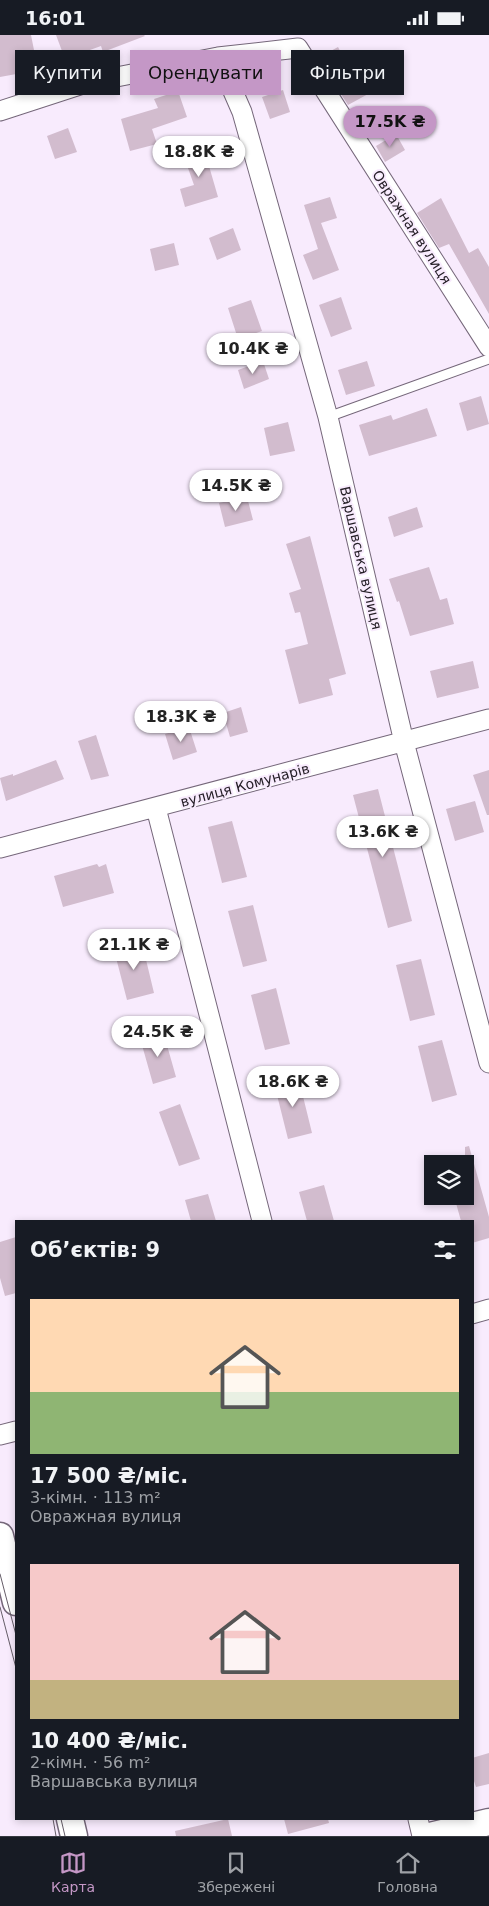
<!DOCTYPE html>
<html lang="uk">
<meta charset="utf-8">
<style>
body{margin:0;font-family:"DejaVu Sans",sans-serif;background:#20242c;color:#f1f3f6;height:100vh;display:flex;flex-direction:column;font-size:19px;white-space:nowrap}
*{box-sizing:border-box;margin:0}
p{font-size:16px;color:#9ea1a6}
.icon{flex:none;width:28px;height:28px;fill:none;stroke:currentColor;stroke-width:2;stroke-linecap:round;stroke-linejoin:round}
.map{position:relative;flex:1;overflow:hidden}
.drawer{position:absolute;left:15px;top:1185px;width:459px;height:600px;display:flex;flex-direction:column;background:#171b24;border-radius:0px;box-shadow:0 2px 8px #0003}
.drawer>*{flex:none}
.hud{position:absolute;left:15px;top:15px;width:460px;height:45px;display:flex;gap:10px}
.tools{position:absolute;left:424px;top:1120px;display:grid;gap:10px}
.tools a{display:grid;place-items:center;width:50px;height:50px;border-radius:0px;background:#171b24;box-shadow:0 2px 8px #0003;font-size:25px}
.price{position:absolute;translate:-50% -42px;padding:0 11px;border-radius:18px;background:#fff;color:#222;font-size:16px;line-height:32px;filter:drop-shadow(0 1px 2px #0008)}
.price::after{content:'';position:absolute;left:50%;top:30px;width:15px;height:11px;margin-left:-8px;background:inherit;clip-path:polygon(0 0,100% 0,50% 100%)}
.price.selected{background:#c497c6;color:#111}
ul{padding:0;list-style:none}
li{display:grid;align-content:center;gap:10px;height:265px;padding:0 15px}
li span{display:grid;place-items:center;height:155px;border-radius:0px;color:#555}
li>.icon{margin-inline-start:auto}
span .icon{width:90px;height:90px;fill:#fffc;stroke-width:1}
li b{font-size:21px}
h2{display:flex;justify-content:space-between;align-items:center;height:60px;padding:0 15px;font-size:21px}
.pill{padding:0 18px;border-radius:0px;background:#171b24;box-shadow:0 2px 8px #0003;font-size:18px;line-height:45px}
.pill.selected{background:#c497c6;color:#111}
.status{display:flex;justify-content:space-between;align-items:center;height:35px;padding:0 25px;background:#171b24;direction:ltr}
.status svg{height:14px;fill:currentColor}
.menu{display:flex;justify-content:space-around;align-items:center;height:70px;border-top:1px solid #363941;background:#171b24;font-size:14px;color:#9ea1a6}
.menu a{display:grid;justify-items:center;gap:2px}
.menu .selected{color:#c497c6}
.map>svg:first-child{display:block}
.building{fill:#d2bcce}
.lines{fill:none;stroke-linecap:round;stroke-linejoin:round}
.lane-casing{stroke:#75677a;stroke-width:11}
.street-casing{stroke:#75677a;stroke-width:21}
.secondary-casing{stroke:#75677a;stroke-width:29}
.lane{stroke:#fff;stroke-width:9}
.street{stroke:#fff;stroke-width:19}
.secondary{stroke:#fff;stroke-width:26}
.tram{stroke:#655d68;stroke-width:1}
.labels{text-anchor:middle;stroke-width:4;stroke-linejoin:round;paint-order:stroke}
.street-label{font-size:14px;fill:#262028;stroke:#f8ebfd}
</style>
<div class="status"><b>16:01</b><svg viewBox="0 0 49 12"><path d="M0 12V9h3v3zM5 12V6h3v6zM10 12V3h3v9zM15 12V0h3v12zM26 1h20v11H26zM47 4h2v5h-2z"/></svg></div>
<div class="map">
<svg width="489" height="1801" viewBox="0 0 489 1801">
<rect width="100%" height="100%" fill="#f8ebfd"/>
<path class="building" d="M0 0H31L38 35 0 42Z
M56 0H144L145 1 103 17 101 11 65 24Z
M338 12 355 44 360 41 370 58 348 70 318 23Z
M283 55 290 77 270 84 262 62Z
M178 56 187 82 152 94 157 109 130 116 121 84 158 73 154 64Z
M68 93 77 117 55 124 47 101Z
M396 99 405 115 385 127 376 111Z
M208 111 214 129 209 131 218 162 185 172 180 154 194 150 183 119Z
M330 162 337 183 321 188 339 235 313 245 303 220 318 214 304 170Z
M441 163 469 218 478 213 489 232V279L449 209 439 213 417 178Z
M233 193 241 215 217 225 209 203Z
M174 208 179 230 155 236 150 214Z
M341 262 352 294 331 302 319 270Z
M251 265 262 296 238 304 228 273Z
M263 326 269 344 244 354 238 335Z
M367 326 375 351 346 360 338 335Z
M481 361 489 389 467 396 459 368Z
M427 373 437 401 369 421 359 390 391 380 393 385Z
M288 387 295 416 270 421 264 393Z
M247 462 253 485 225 492 219 468Z
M417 472 423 492 394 502 388 482Z
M310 501 346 639 329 644 333 660 299 669 285 615 308 609 300 577 295 578 289 558 301 554 286 509Z
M429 532 440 565 447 563 454 589 410 601 399 566 397 567 389 544Z
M473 626 479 653 437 663 430 636Z
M241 672 248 697 230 702 223 678Z
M189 692 197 717 173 725 165 699Z
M96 700 109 741 91 745 78 706Z
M56 725 64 744 6 766 0 743 13 739V741Z
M489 735V780H487L473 740Z
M378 754 412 886 388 893 353 760Z
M475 766 484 797 455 806 446 774Z
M232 786 247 842 222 848 208 792Z
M97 829 99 832 106 829 114 858 63 872 54 841Z
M253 870 267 926 243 932 228 876Z
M142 908 154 958 127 965 114 915Z
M421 924 435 980 410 986 396 930Z
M276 953 290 1009 265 1015 251 960Z
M163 996 176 1042 153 1049 140 1003Z
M442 1005 457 1060 432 1067 418 1011Z
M298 1041 312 1098 288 1104 274 1048Z
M180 1069 200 1124 179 1131 159 1077Z
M469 1111 489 1182V1203L472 1208V1186H461L454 1161H465V1112Z
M324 1150 334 1186H307L299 1157Z
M208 1159 216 1186H191L185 1165Z
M16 1202V1258L5 1261 0 1243V1207Z
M489 1718V1749L476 1752 472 1740V1723Z
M228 1784 232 1801H176L175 1796Z
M284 1784H328L329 1788 288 1799Z"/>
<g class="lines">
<defs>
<path id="lane" d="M328 382 489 324"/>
<path id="street" d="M218 22 242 77 328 382 404 707 489 1028
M0 76 86 48 218 22 298 13 489 312
M156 773 262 1186
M0 813 489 684
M472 1279 489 1274
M0 1400 16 1396
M418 1784 422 1801"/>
<path id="secondary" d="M0 1501 16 1567
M70 1784 74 1801
M430 1801 489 1787"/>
</defs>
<use href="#lane" class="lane-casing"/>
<use href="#street" class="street-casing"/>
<use href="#secondary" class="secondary-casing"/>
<use href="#lane" class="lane"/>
<use href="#street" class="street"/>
<use href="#secondary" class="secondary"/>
<path class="tram" d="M0 1539 16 1600
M0 1572 16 1633
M53 1784 56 1801
M61 1784 65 1801"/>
</g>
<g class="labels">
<g class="street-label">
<text transform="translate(412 192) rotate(57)" y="5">Овражная вулиця</text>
<text transform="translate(361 523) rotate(77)" y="5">Варшавська вулиця</text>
<text transform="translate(245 750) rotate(-15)" y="5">вулиця Комунарів</text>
</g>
</g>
</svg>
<div class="tools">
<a><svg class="icon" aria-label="layers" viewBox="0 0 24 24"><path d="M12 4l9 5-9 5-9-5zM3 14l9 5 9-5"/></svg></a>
</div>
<b class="price selected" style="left:390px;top:113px">17.5K ₴</b>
<b class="price" style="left:199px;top:143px">18.8K ₴</b>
<b class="price" style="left:253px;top:340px">10.4K ₴</b>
<b class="price" style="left:236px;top:477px">14.5K ₴</b>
<b class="price" style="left:181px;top:708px">18.3K ₴</b>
<b class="price" style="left:383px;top:823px">13.6K ₴</b>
<b class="price" style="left:134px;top:936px">21.1K ₴</b>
<b class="price" style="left:158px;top:1023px">24.5K ₴</b>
<b class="price" style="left:293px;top:1073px">18.6K ₴</b>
<div class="hud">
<a class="pill">Купити</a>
<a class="pill selected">Орендувати</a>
<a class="pill">Фільтри</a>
</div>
<section class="drawer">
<h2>Об’єктів: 9<svg class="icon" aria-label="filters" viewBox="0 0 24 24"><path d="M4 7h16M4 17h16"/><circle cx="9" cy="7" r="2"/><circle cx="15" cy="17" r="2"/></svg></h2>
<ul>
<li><span style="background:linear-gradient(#ffd9b3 60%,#8fb573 0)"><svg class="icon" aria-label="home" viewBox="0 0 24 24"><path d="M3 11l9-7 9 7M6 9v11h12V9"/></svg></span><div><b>17 500 ₴/міс.</b><p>3-кімн. · 113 m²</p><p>Овражная вулиця</p></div></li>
<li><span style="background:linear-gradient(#f6c9c9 75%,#c2b280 0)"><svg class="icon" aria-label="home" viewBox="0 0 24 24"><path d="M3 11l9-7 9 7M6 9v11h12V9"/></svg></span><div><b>10 400 ₴/міс.</b><p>2-кімн. · 56 m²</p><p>Варшавська вулиця</p></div></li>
</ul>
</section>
</div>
<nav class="menu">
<a class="selected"><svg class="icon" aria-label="map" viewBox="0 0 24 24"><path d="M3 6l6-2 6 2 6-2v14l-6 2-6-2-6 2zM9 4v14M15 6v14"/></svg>Карта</a>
<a><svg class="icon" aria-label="saved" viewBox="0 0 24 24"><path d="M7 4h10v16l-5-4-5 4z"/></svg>Збережені</a>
<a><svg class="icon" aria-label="home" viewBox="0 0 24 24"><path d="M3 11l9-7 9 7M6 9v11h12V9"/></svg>Головна</a>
</nav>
